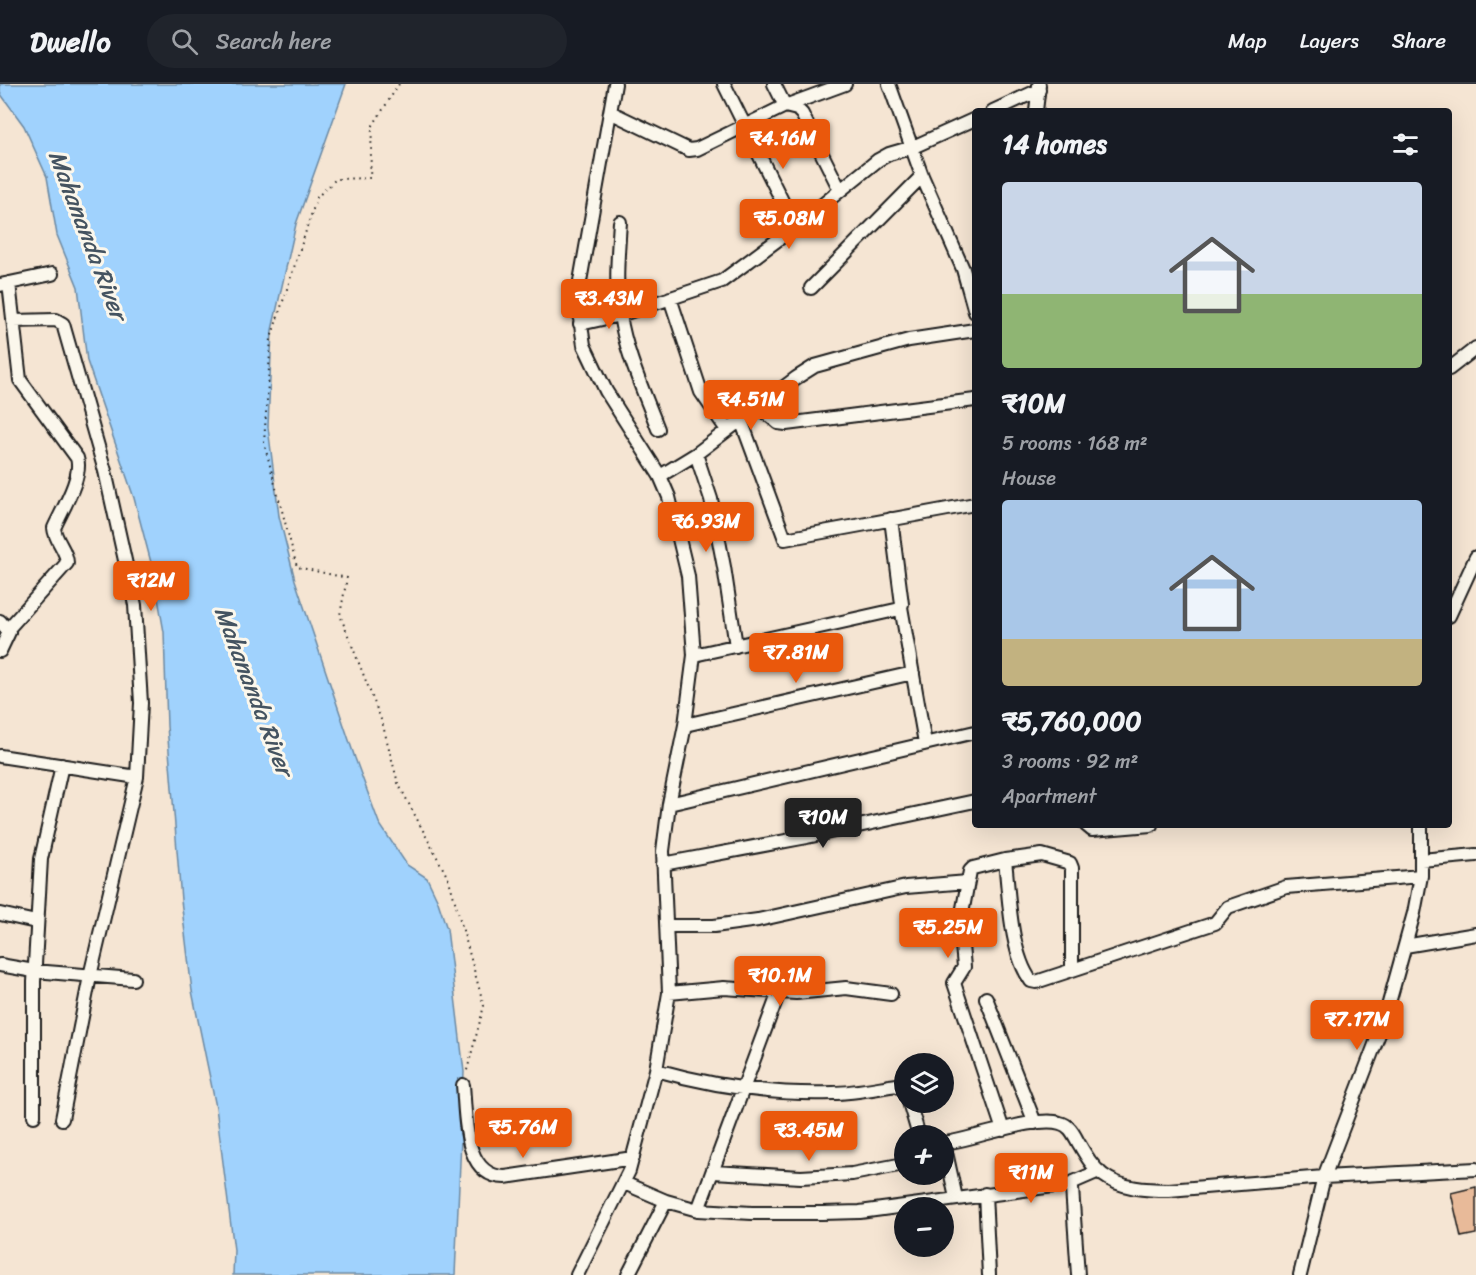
<!DOCTYPE html>
<meta charset="utf-8">
<style>
body{margin:0;font-family:Sriracha,sans-serif;background:#20242c;color:#f1f3f6;height:100vh;display:flex;flex-direction:column;font-size:22px;white-space:nowrap}
*{box-sizing:border-box;margin:0}
p{font-size:20px;color:#9ea1a6}
.icon{flex:none;width:33px;height:33px;fill:none;stroke:currentColor;stroke-width:2;stroke-linecap:round;stroke-linejoin:round}
.map{position:relative;flex:1;overflow:hidden}
.side{position:absolute;left:972px;top:24px;width:480px;height:720px;display:flex;flex-direction:column;background:#171b24;border-radius:6px;box-shadow:0 6px 24px #0002}
.side>*{flex:none}
.tools{position:absolute;left:894px;top:969px;display:grid;gap:12px}
.tools a{display:grid;place-items:center;width:60px;height:60px;border-radius:50%;background:#171b24;box-shadow:0 6px 24px #0002;font-size:30px}
.price{position:absolute;translate:-50% -51px;padding:0 14px;border-radius:6px;background:#ea580c;color:#fff;font-size:20px;line-height:39px;filter:drop-shadow(0 2px 3px #0008)}
.price::after{content:'';position:absolute;left:50%;top:36px;width:18px;height:14px;margin-left:-9px;background:inherit;clip-path:polygon(0 0,100% 0,50% 100%)}
.price.current{background:#222;color:#fff}
ul{padding:0;list-style:none}
li{display:grid;align-content:center;gap:12px;height:318px;padding:0 30px}
li span{display:grid;place-items:center;height:186px;border-radius:6px;color:#555}
li>.icon{margin-inline-start:auto}
span .icon{width:108px;height:108px;fill:#fffc;stroke-width:1}
li b{font-size:26px}
h2{display:flex;justify-content:space-between;align-items:center;height:72px;padding:0 30px;font-size:26px}
header{display:flex;align-items:center;gap:36px;box-sizing:border-box;height:84px;padding:0 30px;background:#171b24;border-bottom:2px solid #363941}
header strong{font-size:28px}
nav{display:flex;gap:33px;margin-inline-start:auto;font-size:21px}
.search{width:420px;height:54px;background:#20242c;display:flex;align-items:center;gap:15px;box-sizing:border-box;padding:0 21px;border-radius:33px;color:#9ea1a6;font-size:22px}
.map>svg:first-child{display:block}
.water{fill:#a0d2fd;stroke:#6b89a3;stroke-width:1.5}
.building{fill:#e8ba99;stroke:#1c1c1c;stroke-width:1.5}
.lines{fill:none;stroke-linecap:round;stroke-linejoin:round}
.minor-casing{stroke:#1c1c1c;stroke-width:16}
.path{stroke:#1c1c1c;stroke-width:2;stroke-dasharray:1.5 4.5;stroke-linecap:butt}
.minor{stroke:#fbf7ec;stroke-width:12}
.labels{text-anchor:middle;stroke-width:6;stroke-linejoin:round;paint-order:stroke}
.water-label{font-size:24px;font-style:italic;fill:#445360;stroke:#fbf7ec}
</style>
<header>
<strong>Dwello</strong>
<div class="search"><svg class="icon" aria-label="search" viewBox="0 0 24 24"><circle cx="10" cy="10" r="6"/><path d="M15 15l6 6"/></svg>Search here</div>
<nav><a>Map</a><a>Layers</a><a>Share</a></nav>
</header>
<div class="map">
<svg width="1476" height="1191" viewBox="0 0 1476 1191">
<rect width="100%" height="100%" fill="#f5e5d3"/>
<filter id="ink" filterUnits="userSpaceOnUse"><feTurbulence type="fractalNoise" baseFrequency=".0167" numOctaves="2"/><feDisplacementMap in="SourceGraphic" scale="12" xChannelSelector="R" yChannelSelector="G"/><feConvolveMatrix kernelMatrix="1 2 1 2 8 2 1 2 1" color-interpolation-filters="sRGB"/></filter>
<g filter="url(#ink)">
<path class="water" d="M0 0H346L296 140 272 246 268 343 279 432 295 496 355 674 379 739 407 781 427 794 437 815 447 845 464 988 455 1191H233L234 1166 216 1023 192 907 181 816 167 642 164 548 153 486 134 414 87 277 78 203 57 151 47 93 24 42 0 9Z"/>
<path class="building" d="M1476 1103V1150L1461 1153 1451 1109Z"/>
<g class="lines">
<defs>
<path id="minor" d="M724 0 795 143
M774 0 785 22 797 25 802 30 840 106
M889 0 922 92 963 185 975 228
M993 27 1039 6
M1036 27 1039 1
M610 28 689 66 697 65 785 22 845 0
M620 138C618 169 615 200 620 231 626 270 644 308 658 345
M0 201 52 190
M811 204 922 92
M670 214 701 308 727 346
M13 237 56 236 63 240 105 387 135 521 141 619 137 693 90 892 62 1035
M580 240 620 231 722 197 795 143 878 76 889 70 913 63 975 35
M1449 285 1476 264
M758 322 778 339 786 340 975 316
M741 336 785 455 975 420
M696 370 711 415 724 483 736 562
M660 392 696 370 796 294 815 282 909 256 975 246
M901 523 925 659
M1449 532 1476 473
M0 537 9 548 0 567
M8 545 67 479C67 466 55 457 54 444 62 426 83 392 77 374L20 296 9 199
M694 571 900 525 902 520 891 435
M685 641 913 589
M0 672 137 693
M669 720 975 648
M1086 741 1092 746 1151 741
M1005 776C1009 811 1010 869 1031 897L1036 898 1215 839 1228 823 1286 803 1421 792
M1421 776 1476 771
M663 780 807 753 975 717
M0 830 36 838
M667 842H714L758 836 906 803 968 798
M1405 862 1476 850
M0 881 34 887 133 895
M669 909 724 904 796 909 846 904 891 910
M986 914 1035 1039
M656 986C713 1002 774 1011 833 1009 854 1009 876 1004 897 1001L904 1006
M463 1001C466 1032 463 1093 505 1093L633 1074
M909 1018 919 1052
M34 1032V898L41 775 62 681
M1003 1046 954 899 964 883 960 840 970 787 973 784 1005 776 1042 771 1070 779 1072 784V885
M944 1059C972 1056 1036 1031 1060 1039 1070 1041 1074 1051 1078 1058 1085 1070 1092 1083 1103 1091 1121 1105 1148 1106 1169 1106L1324 1093 1476 1085
M944 1059 956 1114
M713 1088 801 1093 852 1090 904 1080
M624 1099 666 1117 698 1126 752 1129H822L860 1128 1069 1100 1072 1104 1078 1191
M1069 1100 1099 1087
M985 1110 989 1191
M698 1126 779 908
M577 1191 629 1087 656 986 669 909 663 767 669 720 685 641 694 571 688 492 669 413 660 392 606 307 584 261 578 221 579 203 615 0
M628 1191 666 1117
M1300 1191 1324 1093 1384 937 1414 829 1421 792V741"/>
</defs>
<use href="#minor" class="minor-casing"/>
<path class="path" d="M399 0 372 43 370 94 336 95 317 113 271 254 264 359 297 483 347 494 340 531 382 638 398 699 449 796 484 922 466 990"/>
<use href="#minor" class="minor"/>
</g>
</g>
<g class="labels">
<g class="water-label">
<text transform="translate(88 151) rotate(69)" y="8">Mahananda River</text>
<text transform="translate(254 607) rotate(69)" y="8">Mahananda River</text>
</g>
</g>
</svg>
<div class="tools">
<a><svg class="icon" aria-label="layers" viewBox="0 0 24 24"><path d="M12 4l9 5-9 5-9-5zM3 14l9 5 9-5"/></svg></a>
<a>+</a>
<a>−</a>
</div>
<b class="price" style="left:783px;top:86px">₹4.16M</b>
<b class="price" style="left:789px;top:166px">₹5.08M</b>
<b class="price" style="left:609px;top:246px">₹3.43M</b>
<b class="price" style="left:751px;top:347px">₹4.51M</b>
<b class="price" style="left:706px;top:469px">₹6.93M</b>
<b class="price" style="left:151px;top:528px">₹12M</b>
<b class="price" style="left:796px;top:600px">₹7.81M</b>
<b class="price current" style="left:823px;top:765px">₹10M</b>
<b class="price" style="left:948px;top:875px">₹5.25M</b>
<b class="price" style="left:780px;top:923px">₹10.1M</b>
<b class="price" style="left:1357px;top:967px">₹7.17M</b>
<b class="price" style="left:523px;top:1075px">₹5.76M</b>
<b class="price" style="left:809px;top:1078px">₹3.45M</b>
<b class="price" style="left:1031px;top:1120px">₹11M</b>
<section class="side">
<h2>14 homes<svg class="icon" aria-label="filters" viewBox="0 0 24 24"><path d="M4 7h16M4 17h16"/><circle cx="9" cy="7" r="2"/><circle cx="15" cy="17" r="2"/></svg></h2>
<ul>
<li><span style="background:linear-gradient(#c9d6e8 60%,#8fb573 0)"><svg class="icon" aria-label="home" viewBox="0 0 24 24"><path d="M3 11l9-7 9 7M6 9v11h12V9"/></svg></span><div><b>₹10M</b><p>5 rooms · 168 m²</p><p>House</p></div></li>
<li><span style="background:linear-gradient(#a9c7e8 75%,#c2b280 0)"><svg class="icon" aria-label="home" viewBox="0 0 24 24"><path d="M3 11l9-7 9 7M6 9v11h12V9"/></svg></span><div><b>₹5,760,000</b><p>3 rooms · 92 m²</p><p>Apartment</p></div></li>
</ul>
</section>
</div>
